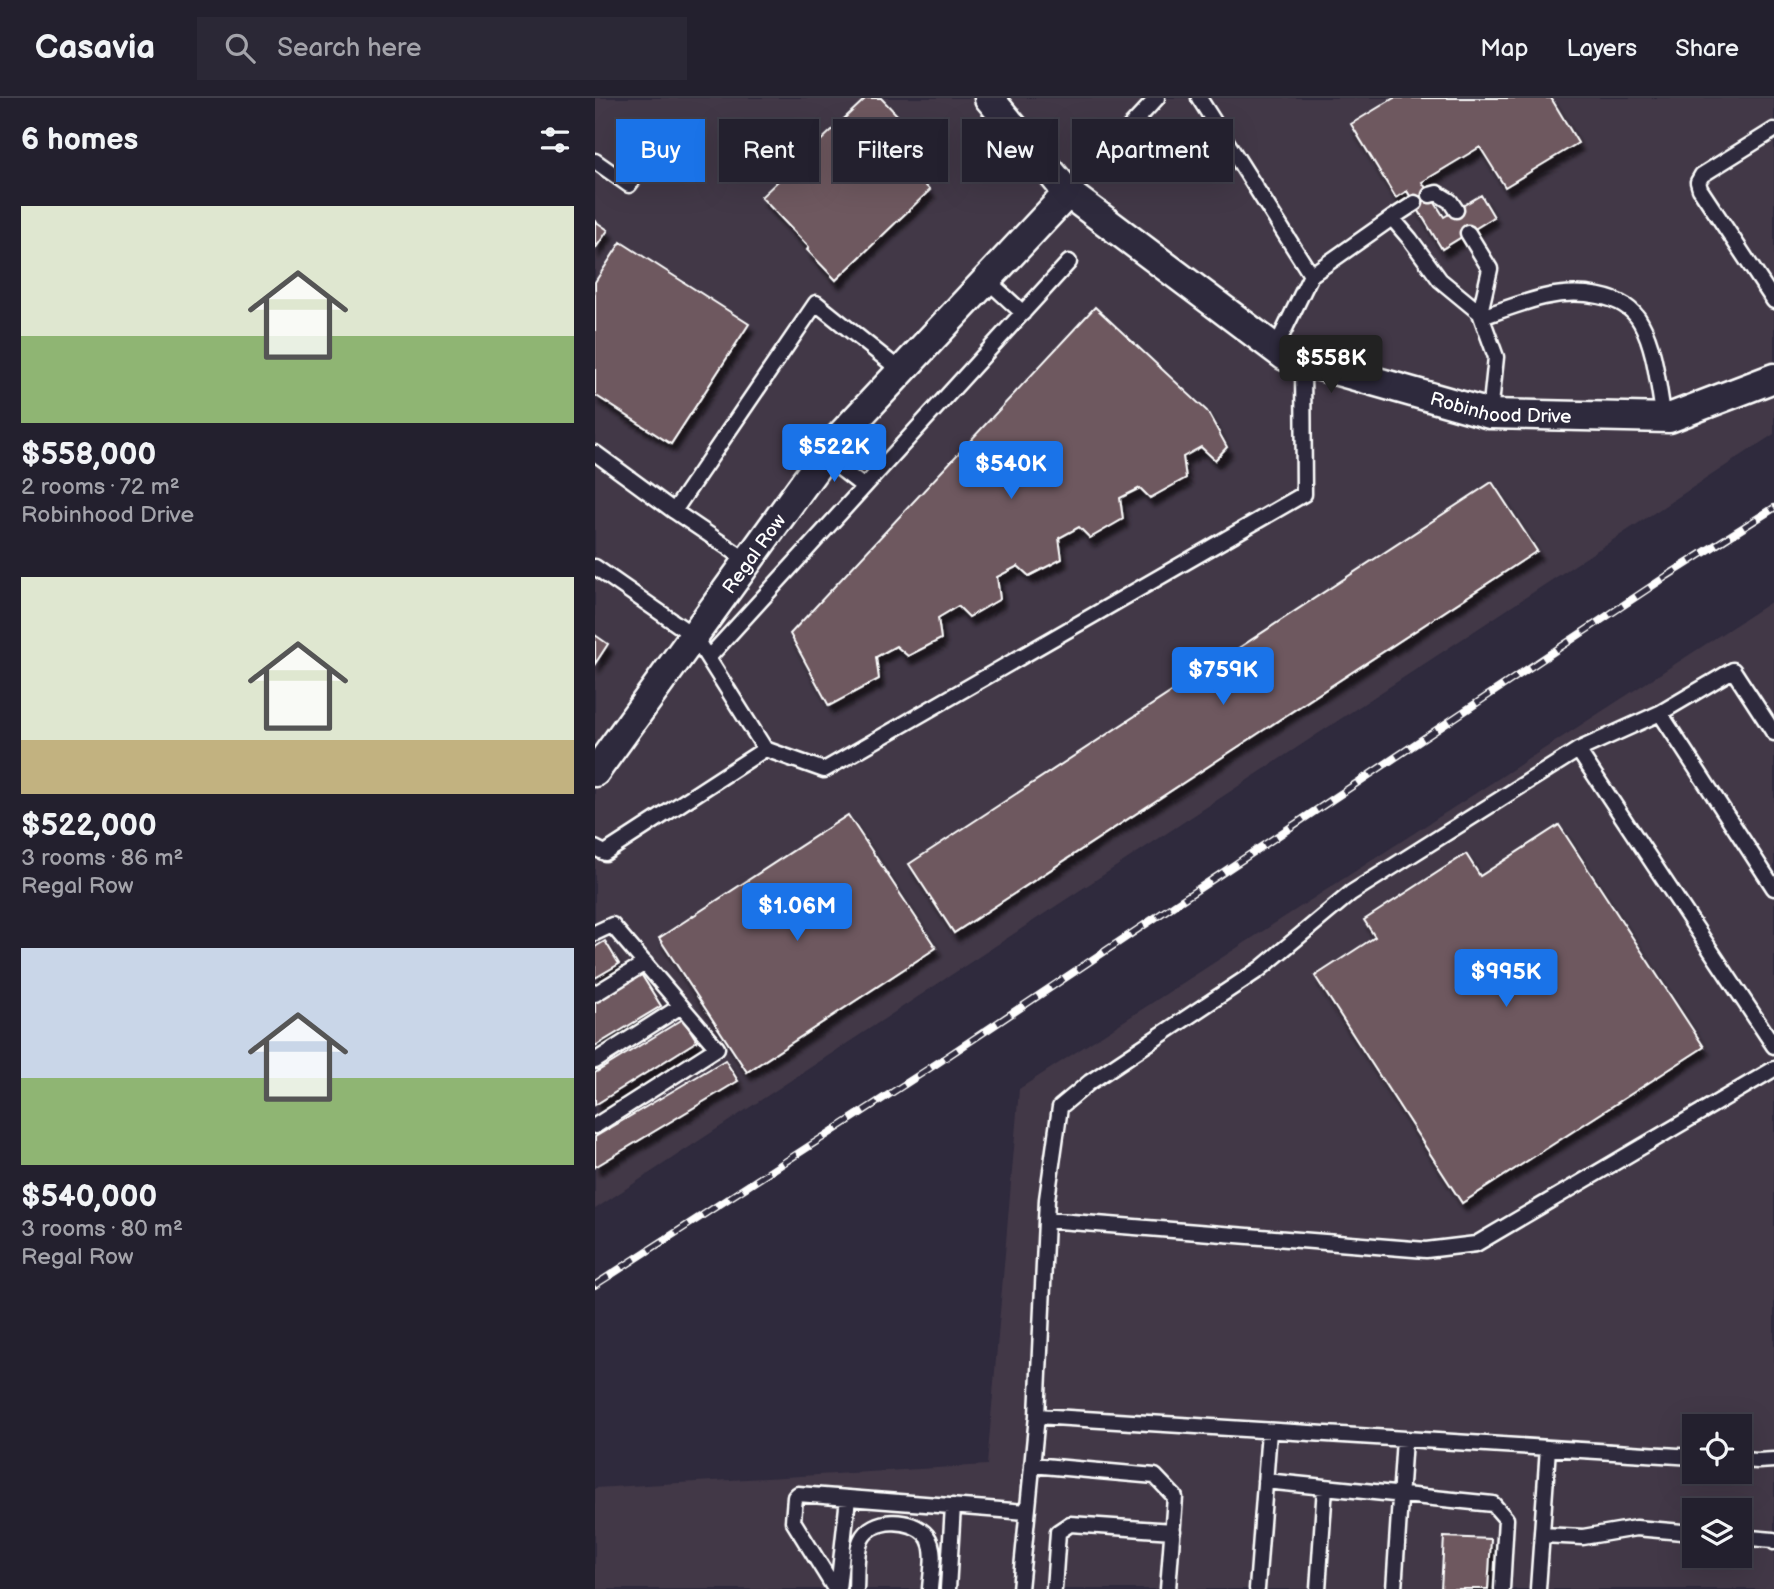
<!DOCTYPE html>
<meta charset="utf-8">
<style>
body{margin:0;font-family:"Balsamiq Sans",sans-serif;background:#2b2836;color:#f1f3f6;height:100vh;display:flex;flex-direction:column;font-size:26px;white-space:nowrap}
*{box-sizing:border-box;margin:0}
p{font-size:23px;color:#a3a3aa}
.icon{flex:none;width:38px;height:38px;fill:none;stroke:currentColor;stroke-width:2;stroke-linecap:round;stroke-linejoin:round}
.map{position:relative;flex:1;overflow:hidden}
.drawer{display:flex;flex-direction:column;background:#23202e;width:595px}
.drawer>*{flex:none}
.guide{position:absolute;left:21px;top:21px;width:665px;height:63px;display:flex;gap:14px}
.tools{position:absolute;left:1087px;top:1316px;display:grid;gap:14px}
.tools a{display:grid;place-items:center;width:70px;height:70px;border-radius:0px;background:#23202e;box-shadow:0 7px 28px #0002,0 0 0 2px #403e4a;font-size:35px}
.price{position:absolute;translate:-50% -60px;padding:0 16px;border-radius:7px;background:#1a73e8;color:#fff;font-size:23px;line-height:46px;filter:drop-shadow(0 2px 4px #0008)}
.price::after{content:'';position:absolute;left:50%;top:42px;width:21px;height:16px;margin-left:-10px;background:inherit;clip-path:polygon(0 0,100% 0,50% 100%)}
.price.selected{background:#222;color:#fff}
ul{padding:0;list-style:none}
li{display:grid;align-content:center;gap:14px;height:371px;padding:0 21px}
li span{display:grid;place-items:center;height:217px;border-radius:0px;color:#555}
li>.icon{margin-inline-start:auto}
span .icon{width:126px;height:126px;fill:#fffc;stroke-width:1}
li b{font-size:30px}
h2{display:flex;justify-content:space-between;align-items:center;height:84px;padding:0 21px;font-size:30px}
.chip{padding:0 24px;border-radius:0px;background:#23202e;box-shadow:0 7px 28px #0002,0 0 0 2px #403e4a;font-size:24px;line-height:63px}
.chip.selected{background:#1a73e8;color:#fff}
header{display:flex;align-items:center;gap:42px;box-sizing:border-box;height:98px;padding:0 35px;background:#23202e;border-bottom:2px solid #403e4a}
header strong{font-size:33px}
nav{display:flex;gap:38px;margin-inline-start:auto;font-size:24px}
.search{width:490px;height:63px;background:#2b2836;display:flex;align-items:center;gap:18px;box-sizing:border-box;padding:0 24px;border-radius:0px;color:#a3a3aa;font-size:26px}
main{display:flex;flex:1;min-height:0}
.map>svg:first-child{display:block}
.built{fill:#423847;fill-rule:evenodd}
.building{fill:#6e585f;stroke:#fff;stroke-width:2;filter:url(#shadow)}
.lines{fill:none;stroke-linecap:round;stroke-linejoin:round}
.lane-casing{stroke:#fff;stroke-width:19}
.street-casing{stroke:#fff;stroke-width:33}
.lane{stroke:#2f2a3d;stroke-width:14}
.street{stroke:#2f2a3d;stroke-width:28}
.rail-casing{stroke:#fff;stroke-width:8}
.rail{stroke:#2f2a3d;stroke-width:5;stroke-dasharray:16;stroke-linecap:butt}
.labels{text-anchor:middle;stroke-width:7;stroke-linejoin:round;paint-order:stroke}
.street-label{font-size:19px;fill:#fff;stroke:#2f2a3d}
</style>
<header>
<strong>Casavia</strong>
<div class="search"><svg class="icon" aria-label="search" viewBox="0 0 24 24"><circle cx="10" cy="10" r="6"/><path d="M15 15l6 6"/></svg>Search here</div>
<nav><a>Map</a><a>Layers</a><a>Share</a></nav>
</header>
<main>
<section class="drawer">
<h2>6 homes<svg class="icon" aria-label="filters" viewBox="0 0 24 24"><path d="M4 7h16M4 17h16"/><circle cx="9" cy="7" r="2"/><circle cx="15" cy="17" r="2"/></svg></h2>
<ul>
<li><span style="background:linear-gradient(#dfe7d0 60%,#8fb573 0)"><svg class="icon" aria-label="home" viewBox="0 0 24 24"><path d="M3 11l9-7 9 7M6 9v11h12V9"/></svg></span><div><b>$558,000</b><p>2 rooms · 72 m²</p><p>Robinhood Drive</p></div></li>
<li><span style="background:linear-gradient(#dfe7d0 75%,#c2b280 0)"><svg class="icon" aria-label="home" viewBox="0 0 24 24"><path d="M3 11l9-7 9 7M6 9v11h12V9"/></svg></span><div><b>$522,000</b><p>3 rooms · 86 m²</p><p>Regal Row</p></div></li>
<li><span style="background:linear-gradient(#c9d6e8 60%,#8fb573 0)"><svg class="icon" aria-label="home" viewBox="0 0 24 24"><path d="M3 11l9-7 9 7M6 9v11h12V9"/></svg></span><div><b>$540,000</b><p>3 rooms · 80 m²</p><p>Regal Row</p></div></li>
</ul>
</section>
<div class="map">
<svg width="1179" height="1491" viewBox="0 0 1179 1491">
<defs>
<filter id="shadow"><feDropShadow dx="4.5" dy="8" stdDeviation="2" flood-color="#0009"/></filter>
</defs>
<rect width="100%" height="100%" fill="#2f2a3d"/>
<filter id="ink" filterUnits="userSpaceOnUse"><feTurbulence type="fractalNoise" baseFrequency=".0143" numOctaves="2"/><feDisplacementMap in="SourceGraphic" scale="14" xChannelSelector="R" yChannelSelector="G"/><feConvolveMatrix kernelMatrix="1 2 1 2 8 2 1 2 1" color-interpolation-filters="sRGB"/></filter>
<g filter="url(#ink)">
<path class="built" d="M0 0H1179V336L0 1111Z
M1179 502V1491H0V1390L392 1367 424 991ZM1099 1328H1144V1374H1099ZM1099 1412H1144V1458H1099Z"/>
<path class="building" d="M271 0H286L325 41 305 61 335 92 241 182 212 152 214 149 166 99Z
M799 0H956L983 45 910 89 885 49 827 84 849 119 886 97 899 119 847 151 812 93 801 100 756 26Z
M0 123 13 132 0 151Z
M26 144 154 226 76 346 0 297V184Z
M500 209 612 313 632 349 620 362 606 349 588 359 591 380 555 400 545 390 525 400 528 421 495 440 484 429 464 440 467 461 434 478 423 468 402 479 405 501 374 519 363 508 343 520 346 541 313 558 301 548 281 559 284 581 234 608 195 536Z
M897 384 942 453 359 835 314 766Z
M0 537 13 546 0 566Z
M253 717 341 850 152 974 64 840Z
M964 727 1109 949 867 1105 720 878 780 839 769 822 871 756 885 778Z
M10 843 24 866 0 880V849Z
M46 876 66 908 0 948V905Z
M88 921 102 943 0 1007V975Z
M130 962 143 983 0 1069V1039Z
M849 1439 896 1441 893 1491H846Z"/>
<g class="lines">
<defs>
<path id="lane" d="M604 0 716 177
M1179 32 1107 77 1103 84 1105 91 1179 203
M0 63 34 87 50 65
M473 95 562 0
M835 97 842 95 855 103 861 112
M797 120 820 105
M873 135 895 171 885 215
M392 182 428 215
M887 219C907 212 928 204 949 199 980 192 1030 194 1046 225 1061 252 1063 290 1069 320
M680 251 716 177 797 120 815 141 845 182 885 215 901 259 895 316
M0 355 79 413 221 205 306 273
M229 358 269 389
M79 413 153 463
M0 469 99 538 170 651 229 672 709 396 708 264
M113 560 474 164
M1065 615 1179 790
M983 652 1179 948
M0 750 10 755 170 651
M0 835 17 827 122 950 0 1028
M0 896 50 865
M0 963 86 908
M451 1122 831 1152 881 1146 1179 971
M442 1318 452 1101 465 1009 495 984 665 871 756 795 983 652 1065 615 1138 572 1179 635
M1144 1362 1163 1363 1179 1362
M437 1367 560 1378 580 1399 573 1491
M670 1383 898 1406 911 1421 907 1491
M947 1437 988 1439 1041 1430 1099 1435
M1144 1439 1178 1442 1179 1444
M240 1491 198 1423 200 1399 203 1396 432 1414
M243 1491 253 1400
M261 1491C262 1476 260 1456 266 1442 276 1419 317 1419 332 1438 342 1451 336 1475 335 1491
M353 1491 358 1408
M425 1491 442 1318 1099 1359
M459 1491 463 1434 475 1426 578 1433
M662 1491 674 1333
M723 1491 730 1389
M799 1491 809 1341
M943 1491 953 1350"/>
<g id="street">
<path id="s1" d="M394 0 473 95 690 258 895 316 1074 320 1179 280"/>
<path id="s2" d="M0 674 237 347 473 95"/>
</g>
</defs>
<use href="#lane" class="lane-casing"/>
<use href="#street" class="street-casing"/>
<use href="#lane" class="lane"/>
<use href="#street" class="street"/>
<defs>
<path id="rail" d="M0 1187 341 966 1072 478 1179 410"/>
</defs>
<use href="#rail" class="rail-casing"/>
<use href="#rail" class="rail"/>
</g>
</g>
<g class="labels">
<g class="street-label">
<text dy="7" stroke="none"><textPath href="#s1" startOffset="618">Robinhood Drive</textPath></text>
<text dy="7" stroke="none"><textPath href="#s2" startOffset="270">Regal Row</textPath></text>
</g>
</g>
</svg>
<div class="tools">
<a><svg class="icon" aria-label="locate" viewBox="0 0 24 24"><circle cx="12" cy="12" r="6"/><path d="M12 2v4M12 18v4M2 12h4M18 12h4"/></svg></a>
<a><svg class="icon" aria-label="layers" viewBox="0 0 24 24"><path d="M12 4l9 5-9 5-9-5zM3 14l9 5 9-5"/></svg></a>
</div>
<b class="price selected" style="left:736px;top:297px">$558K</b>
<b class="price" style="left:239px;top:386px">$522K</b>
<b class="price" style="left:416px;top:403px">$540K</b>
<b class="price" style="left:628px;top:609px">$759K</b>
<b class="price" style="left:202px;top:845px">$1.06M</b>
<b class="price" style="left:911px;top:911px">$995K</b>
<div class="guide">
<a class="chip selected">Buy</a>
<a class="chip">Rent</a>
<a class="chip">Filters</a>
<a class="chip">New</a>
<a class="chip">Apartment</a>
</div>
</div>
</main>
